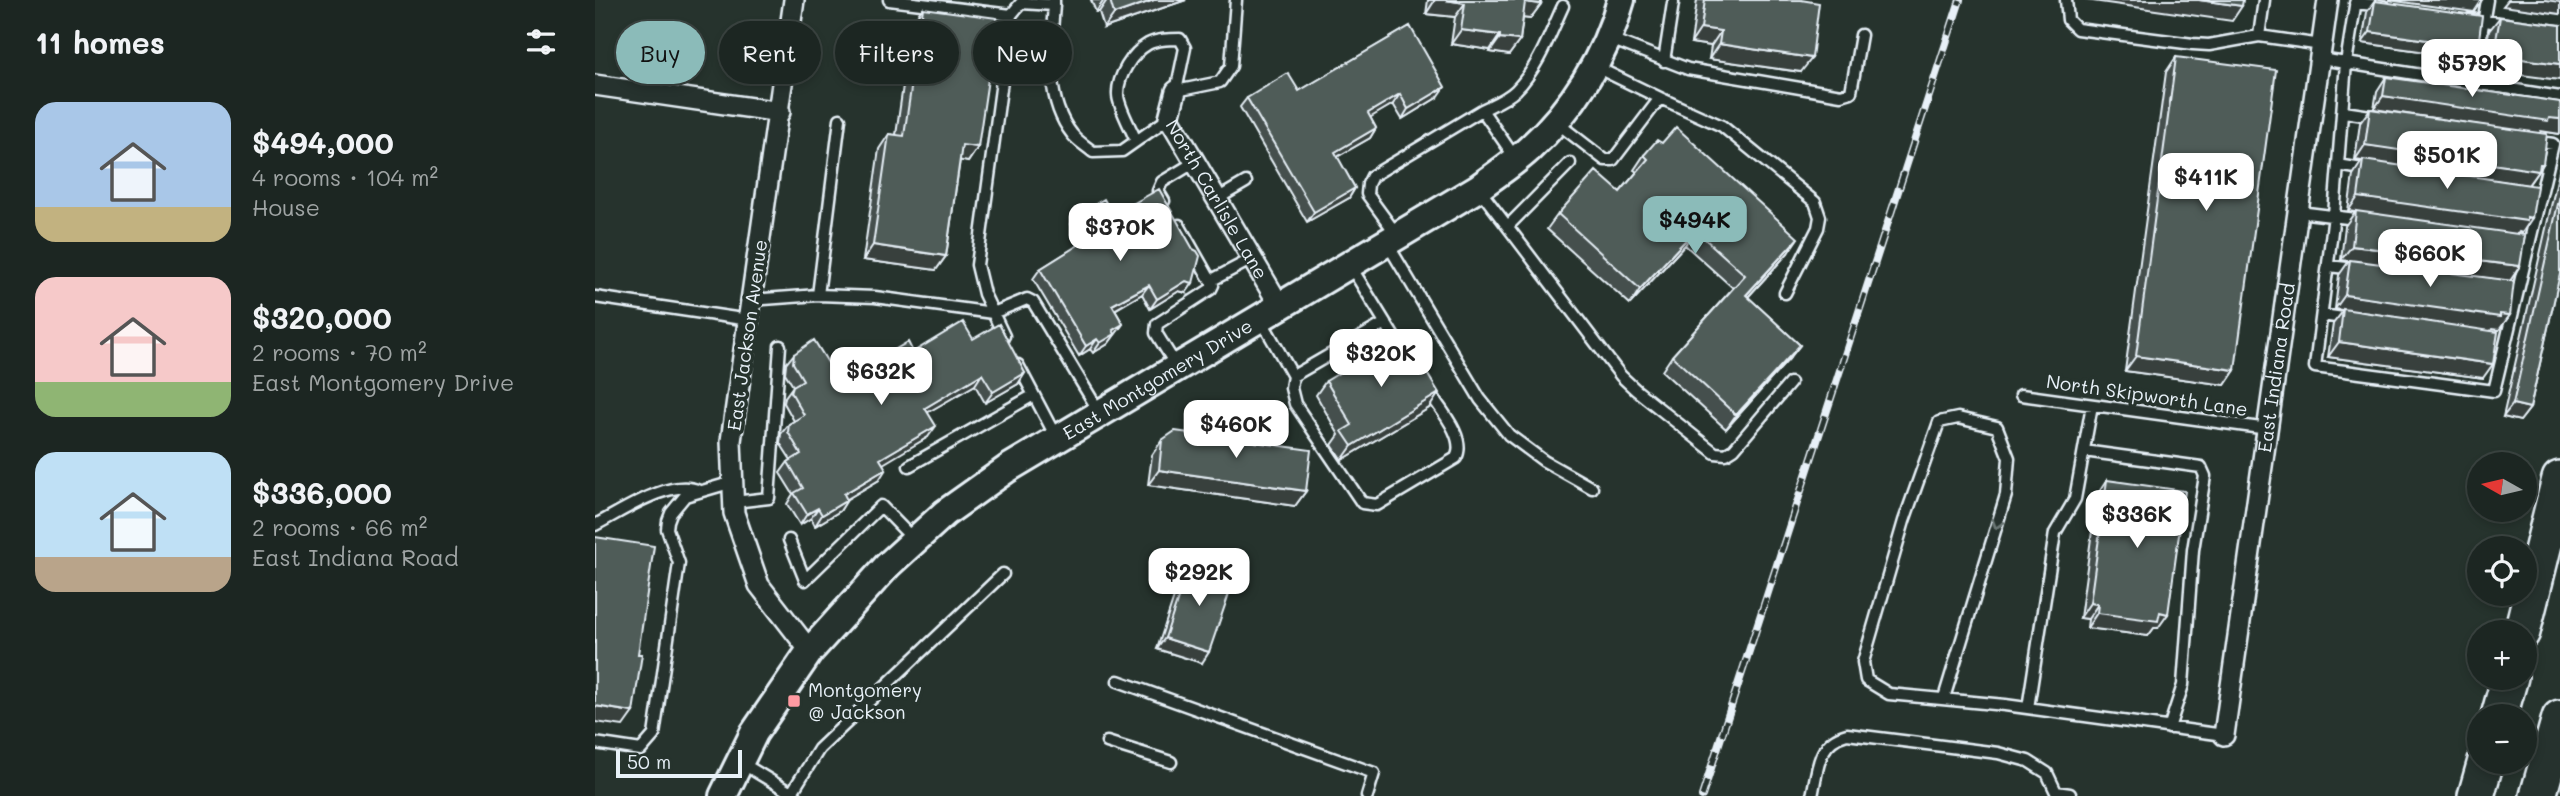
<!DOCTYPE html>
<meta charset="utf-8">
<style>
body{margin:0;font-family:Mali,sans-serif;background:#29322f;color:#f1f3f6;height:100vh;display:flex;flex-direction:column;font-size:26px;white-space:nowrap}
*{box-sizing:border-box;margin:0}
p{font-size:23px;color:#a0a5a5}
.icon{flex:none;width:38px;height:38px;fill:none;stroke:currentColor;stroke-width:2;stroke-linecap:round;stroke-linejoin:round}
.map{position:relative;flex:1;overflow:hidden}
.drawer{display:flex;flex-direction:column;background:#1c2622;width:595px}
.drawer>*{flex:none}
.banner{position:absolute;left:21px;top:21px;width:665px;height:63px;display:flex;gap:14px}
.needle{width:46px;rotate:278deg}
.buttons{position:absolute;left:1872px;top:452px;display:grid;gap:14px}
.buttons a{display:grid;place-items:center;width:70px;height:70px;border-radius:50%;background:#1c2622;box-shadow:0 4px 10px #0003,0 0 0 2px #3a4340;font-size:35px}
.scale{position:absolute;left:21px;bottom:18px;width:126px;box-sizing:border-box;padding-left:7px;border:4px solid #e8f1f8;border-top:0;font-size:19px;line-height:24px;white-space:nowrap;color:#e8f1f8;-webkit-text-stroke:5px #26332d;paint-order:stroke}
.price{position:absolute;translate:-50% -60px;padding:0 16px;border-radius:14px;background:#fff;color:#222;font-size:23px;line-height:46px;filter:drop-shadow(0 2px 4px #0008)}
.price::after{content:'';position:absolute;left:50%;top:42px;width:21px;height:16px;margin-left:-10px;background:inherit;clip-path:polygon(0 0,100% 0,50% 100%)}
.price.on{background:#8bbbb9;color:#111}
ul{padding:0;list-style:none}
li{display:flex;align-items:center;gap:21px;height:175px;padding:0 35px}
li span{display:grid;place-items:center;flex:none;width:196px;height:140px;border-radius:21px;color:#555}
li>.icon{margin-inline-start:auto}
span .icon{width:84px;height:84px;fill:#fffc;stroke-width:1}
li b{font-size:30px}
h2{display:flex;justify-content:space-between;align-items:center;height:84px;padding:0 35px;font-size:30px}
.pill{padding:0 24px;border-radius:32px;background:#1c2622;box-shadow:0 4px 10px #0003,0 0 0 2px #3a4340;font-size:24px;line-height:63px}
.pill.on{background:#8bbbb9;color:#111}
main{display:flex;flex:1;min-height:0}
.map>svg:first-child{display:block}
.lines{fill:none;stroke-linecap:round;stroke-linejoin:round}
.lane-casing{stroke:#e8f1f8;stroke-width:15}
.street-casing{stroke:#e8f1f8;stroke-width:24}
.secondary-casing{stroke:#e8f1f8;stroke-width:32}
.highway-casing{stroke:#e8f1f8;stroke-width:40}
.lane{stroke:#26332d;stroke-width:10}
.street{stroke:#26332d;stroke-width:19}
.secondary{stroke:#26332d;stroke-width:26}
.highway{stroke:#26332d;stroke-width:35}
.rail-casing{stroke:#e8f1f8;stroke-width:8}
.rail{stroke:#26332d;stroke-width:5;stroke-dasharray:16;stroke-linecap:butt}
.wall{fill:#454f4d;stroke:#e8f1f8;stroke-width:2}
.shaded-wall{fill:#38403e;stroke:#e8f1f8;stroke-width:2}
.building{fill:#505c59;stroke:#e8f1f8;stroke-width:2}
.oneway{stroke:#6a7674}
.poi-dot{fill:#ff9aa2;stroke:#26332d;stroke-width:2.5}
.labels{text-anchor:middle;stroke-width:7;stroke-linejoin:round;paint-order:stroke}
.street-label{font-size:19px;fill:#e8f1f8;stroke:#26332d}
.poi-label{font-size:19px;fill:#e8f1f8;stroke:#26332d;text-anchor:start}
</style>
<main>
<section class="drawer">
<h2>11 homes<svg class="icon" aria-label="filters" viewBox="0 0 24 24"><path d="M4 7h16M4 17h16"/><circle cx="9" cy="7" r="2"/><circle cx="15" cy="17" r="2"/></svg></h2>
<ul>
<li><span style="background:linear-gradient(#a9c7e8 75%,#c2b280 0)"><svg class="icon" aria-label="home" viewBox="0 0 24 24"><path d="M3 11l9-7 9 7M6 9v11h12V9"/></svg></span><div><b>$494,000</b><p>4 rooms · 104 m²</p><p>House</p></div></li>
<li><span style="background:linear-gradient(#f6c9c9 75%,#8fb573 0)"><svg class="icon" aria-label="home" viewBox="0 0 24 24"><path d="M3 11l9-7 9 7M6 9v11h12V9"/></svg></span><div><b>$320,000</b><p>2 rooms · 70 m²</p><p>East Montgomery Drive</p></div></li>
<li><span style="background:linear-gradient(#bfe0f5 75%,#b9a48a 0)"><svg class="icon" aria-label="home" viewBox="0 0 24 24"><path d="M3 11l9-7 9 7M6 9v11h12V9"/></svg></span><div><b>$336,000</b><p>2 rooms · 66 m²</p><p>East Indiana Road</p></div></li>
</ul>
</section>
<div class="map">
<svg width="1965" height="796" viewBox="0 0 1965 796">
<rect width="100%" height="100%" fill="#26332d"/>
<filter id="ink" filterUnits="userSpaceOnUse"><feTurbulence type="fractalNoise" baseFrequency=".0143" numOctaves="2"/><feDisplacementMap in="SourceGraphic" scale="14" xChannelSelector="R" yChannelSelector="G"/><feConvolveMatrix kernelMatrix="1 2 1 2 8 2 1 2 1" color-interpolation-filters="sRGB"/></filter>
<g filter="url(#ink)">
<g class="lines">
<defs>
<path id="lane" d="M294 0 416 15
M1471 0 1473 20 1482 29 1598 44 1614 45 1664 36 1727 45
M1761 0 1751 63 1965 97
M1760 3 1788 6
M459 5C456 46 449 99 477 134 482 141 491 146 498 152L527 151 574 118
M1875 19 1912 24
M1664 36 1669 0
M1013 38 1093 69 1246 95 1256 92 1266 35
M1725 59 1751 63 1739 215 1720 367 1899 391 1958 144 1939 141
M1069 61 1078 3
M1878 83 1892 0
M1065 98 1127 126 1220 202 1225 217 1223 228 1190 293
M887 110C899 104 912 99 921 90 943 68 955 34 968 6
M1749 112 1782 117
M961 122 1010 160H1018L1065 98 1001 67
M541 141C537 130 523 106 523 95 522 77 537 53 553 44 562 39 575 39 585 39L590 48 581 91 625 82 636 66 641 0
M1743 165 1773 170
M884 189 1026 376 1041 390 1120 453 1131 454 1139 449 1195 383
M622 199 651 182
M569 201 563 191 567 182 600 162
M1704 212 1769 220
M913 226 975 163
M802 235 772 194 773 184 777 176 887 110 921 159
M792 243 885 399 914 435 949 461 997 488
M1733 266 1761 269
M756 267 807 350
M617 280 657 259
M223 295 245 119
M0 297 154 320
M157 300 223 295 280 297 398 313 432 299 438 302 505 413
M1727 315 1755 319
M665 318 698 376 696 388 700 404 767 503 782 505 861 458C872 438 845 409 834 392
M409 336 389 294 382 265 416 15 426 3 459 5V0
M423 365 462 439
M582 367 561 333 562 324 616 289 618 285 584 225
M698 376 790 323
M1426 395 1673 429
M1489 451 1606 467 1610 476 1598 550 1588 685 1574 728
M314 466 437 396
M139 502 174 498 185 346
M0 525C26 512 76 477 104 491
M194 540 210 580 286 506 319 540
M523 681 779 773 772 796
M1349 698 1411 495 1414 458 1402 427 1363 418 1344 422 1309 521 1268 662 1271 680 1294 694 1410 705 1629 735
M1433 708 1460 533 1480 499 1497 405
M512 742 576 762
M0 743 46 750 59 735 84 563 72 529 73 521 76 513 90 496 138 482
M145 762 201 796
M196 794 224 749 408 574
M1217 796C1223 769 1222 742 1252 734L1403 753 1433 761 1452 773 1461 792 1475 794"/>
<g id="street">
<path d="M199 0 136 441 139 513 164 585 215 651"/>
<path d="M0 85 185 112"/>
<path id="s1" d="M581 91 574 118 685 306"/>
<path id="s2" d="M1629 735 1733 0"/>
</g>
<g id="secondary">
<path id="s3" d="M128 796 159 733 215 651 293 565 350 513 412 469 883 188C900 175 919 163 934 149 977 110 1011 56 1026 0"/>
</g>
<path id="highway" d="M1927 632 1965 479
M1904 716 1915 677
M1881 796 1891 761
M1943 796 1965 718"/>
</defs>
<use href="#lane" class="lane-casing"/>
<use href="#street" class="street-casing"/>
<use href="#secondary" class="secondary-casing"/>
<use href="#highway" class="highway-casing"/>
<use href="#lane" class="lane"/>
<use href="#street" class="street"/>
<use href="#secondary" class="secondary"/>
<use href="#highway" class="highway"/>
<defs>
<path id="rail" d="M1107 796 1365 0"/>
</defs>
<use href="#rail" class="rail-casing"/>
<use href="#rail" class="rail"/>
</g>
<path class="wall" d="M496 0H591L509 28 504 12H501Z
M833 0H946V4L935 19 928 18 925 40 914 55 895 52V50L856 44 860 17 831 14Z
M1102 0H1206V72L1114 59 1116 46 1096 43Z
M1780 1 1883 47 1875 58 1767 43 1772 12Z
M328 8 383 147 373 162 365 160 351 256 341 270 268 260 284 149 294 134 301 135 317 22Z
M1905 17 1965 25 1895 71 1896 61 1889 60 1894 31Z
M815 26 843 97 807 119 798 104 775 117 781 128 775 138 742 157 760 188 754 198 712 222 645 107 652 98 704 91Z
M1581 57 1640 370 1630 385 1530 371 1571 72Z
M1791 77 1965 102V134L1946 131 1945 133 1948 164 1934 184 1927 233 1924 232 1922 234 1916 280 1915 315 1904 330 1897 329 1895 331 1888 378 1733 357 1738 324 1748 311 1740 309 1744 275 1754 261 1746 260 1750 226 1760 212 1753 211 1758 175 1767 161 1760 160 1765 123 1775 109H1779L1782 91Z
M1049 155 1193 253 1153 297 1205 345 1194 359 1131 429 1067 371 1077 356 1138 288 1090 245 1035 304 952 229 963 214 1025 192 1042 172 1039 170Z
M1965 167V274L1935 408 1925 421 1908 417Z
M483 214 518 215 591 293 584 291 555 309 547 294 520 310 528 324 513 344 498 353 495 349 484 356 438 279 445 269 487 243 476 224Z
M378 339 430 373 423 384 390 403 380 385 333 412V437L288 463 284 480 252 499 245 511 220 526 216 518 205 525 192 504 198 494 185 473 193 462 196 460 185 443 186 434 194 424 199 421 189 403 190 397 198 386 190 373 191 364 199 354 245 382 318 352Z
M731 381 834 408 747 460 737 445 744 435 721 395Z
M567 440 711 491 700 506 553 485 557 455Z
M1512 480 1563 628H1559L1553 636 1492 628 1493 619 1485 618 1502 495Z
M594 565 607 663 562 649 586 576Z"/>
<path class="shaded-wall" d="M509 0H512L504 12H501Z
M559 0H591L509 28 519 14Z
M840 0H850L870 3 860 17 831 14Z
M1491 0H1604L1647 6 1637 21Z
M1793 0H1887L1879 12Z
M1913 0H1951L1965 2V14L1908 6Z
M930 2 946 4 935 19 919 17Z
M1106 28 1126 31 1116 46 1096 43Z
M866 30 905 35 895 50 856 44Z
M1775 32 1883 47 1875 58 1767 43Z
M905 38 925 40 914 55 895 52Z
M1124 44 1217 58 1206 72 1114 59Z
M1900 46 1906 47 1896 61 1889 60Z
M1905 56 1965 64V80L1895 71Z
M850 87 843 97 807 119 813 109Z
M805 94 798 104 766 123 773 113Z
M1788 96 1965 119V134L1946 131 1944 134 1779 109Z
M781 128 775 138 733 162 740 152Z
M367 145 383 147 373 162 357 159Z
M1770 145 1945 164H1948L1933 185 1760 160Z
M760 188 754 198 712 222 719 212Z
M1763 197 1932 217 1937 218 1927 233 1924 232 1922 235 1753 211Z
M1100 230 1090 245 1035 304 1045 289Z
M1203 238 1193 253 1141 310 1151 295Z
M278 245 351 256 341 270 268 260Z
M1757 246 1925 266 1915 281 1746 260Z
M591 281 598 283 591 293 584 291 555 309 562 299Z
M554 285 547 294 510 315 517 305Z
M1750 295 1905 314 1915 315 1904 330 1897 329 1895 332 1740 309Z
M528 324 513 344 498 353 505 343 518 330Z
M502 339 495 349 484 356 491 346Z
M1744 342 1898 364 1888 378 1733 357Z
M1205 345 1194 359 1131 429 1141 415Z
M1541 356 1640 370 1630 385 1530 371Z
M430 373 423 384 390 403 398 392Z
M387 374 380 385 323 418 330 408Z
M844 393 834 408 747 460 757 446Z
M1918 404 1935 408 1925 421 1908 417Z
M341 426 333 437 278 470 285 459Z
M291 469 284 480 242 505 249 494Z
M564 470 711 491 700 506 553 485Z
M252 500 245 511 220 526 227 515Z
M223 508 216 518 205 525 212 514Z
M1495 603 1503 604 1493 619 1485 618Z
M1565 612 1573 614 1563 628H1559L1553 636 1492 628 1502 613Z
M570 638 614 652 607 663 562 649Z
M0 706 38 712 28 726 0 722Z"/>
<path class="building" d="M515 0H559L519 14Z
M850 0H946V4L930 2 925 40 905 38V35L866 30 870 3Z
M1110 0H1206L1224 3 1217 58 1124 44 1126 31 1106 28Z
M1604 0H1648L1647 6Z
M1780 1 1887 16 1883 47 1775 32Z
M328 8 402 18 383 147 367 145 351 256 278 245 294 134 309 136Z
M1905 17 1965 25V64L1905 56 1906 47 1900 46Z
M815 26 850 87 813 109 805 94 773 113 781 128 740 152 760 188 719 212 652 98 693 73 704 91Z
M1581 57 1681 70 1640 370 1541 356Z
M1791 77 1965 102V119L1954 118 1953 121 1788 96Z
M1775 109 1952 134 1948 164H1945L1944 171 1770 145Z
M1081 127 1203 238 1151 295 1205 345 1141 415 1077 356 1150 275 1100 230 1045 289 963 214 1001 171 1025 192 1053 159 1049 155 1062 140 1067 143Z
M1768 160 1942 186 1937 218 1932 217V221L1763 197Z
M564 189 598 249 602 251 605 256 598 283 591 281 562 299 554 285 517 305 528 324 518 330 520 334 505 343 502 339 491 346 445 269 496 237 483 214 509 199 518 215Z
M1965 195V274L1935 408 1918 404Z
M1761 211 1930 235 1925 266 1757 246Z
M1755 260 1919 281 1915 315 1905 314V317L1750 295Z
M1748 309 1903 332 1898 364 1744 342Z
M368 322 378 339 404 324 430 373 398 392 387 374 330 408 341 426 285 459 291 469 249 494 252 500 227 515 223 508 212 514 199 493 208 488 193 462 206 454 193 432 194 424 209 415 196 392 198 386 208 380 198 363 199 354 219 340 245 382 313 342 318 352Z
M808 334 844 393 757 446 747 431 757 425 731 381Z
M580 431 716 450 711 491 564 470 567 440Z
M1512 480 1590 491 1573 614 1565 612 1563 621 1502 613 1503 604 1495 603Z
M0 537 59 546 43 654H47L38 712 0 706Z
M594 565 639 579 614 652 570 638Z"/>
<defs><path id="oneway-chevron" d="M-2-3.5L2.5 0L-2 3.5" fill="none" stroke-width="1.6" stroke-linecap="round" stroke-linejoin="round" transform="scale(1.75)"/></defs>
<use class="oneway" href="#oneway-chevron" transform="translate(1402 524) rotate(107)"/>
</g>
<rect class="poi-dot" x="192" y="694" width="14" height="14" rx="3.5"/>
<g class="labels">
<g class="street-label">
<text dy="7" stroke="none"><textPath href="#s1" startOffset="122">North Carlisle Lane</textPath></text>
<text transform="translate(152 335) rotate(-82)" y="7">East Jackson Avenue</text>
<text dy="7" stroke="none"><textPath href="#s2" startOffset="371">East Indiana Road</textPath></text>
<text dy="7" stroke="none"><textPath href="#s3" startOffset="614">East Montgomery Drive</textPath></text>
<text transform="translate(1552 395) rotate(8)" y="7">North Skipworth Lane</text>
</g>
<g class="poi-label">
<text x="213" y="697">Montgomery<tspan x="213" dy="22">@ Jackson</tspan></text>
</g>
</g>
</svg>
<div class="buttons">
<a><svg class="needle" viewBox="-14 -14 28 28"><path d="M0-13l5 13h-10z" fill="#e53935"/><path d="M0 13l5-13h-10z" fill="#a0a5a5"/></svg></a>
<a><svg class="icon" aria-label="locate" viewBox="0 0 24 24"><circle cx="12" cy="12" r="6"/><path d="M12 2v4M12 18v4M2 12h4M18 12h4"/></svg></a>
<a>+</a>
<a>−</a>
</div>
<div class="scale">50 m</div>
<b class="price" style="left:1877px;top:99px">$579K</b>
<b class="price" style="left:1852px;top:191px">$501K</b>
<b class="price" style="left:1611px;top:213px">$411K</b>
<b class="price on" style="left:1100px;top:256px">$494K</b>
<b class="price" style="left:525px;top:263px">$370K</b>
<b class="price" style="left:1835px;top:289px">$660K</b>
<b class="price" style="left:786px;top:389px">$320K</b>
<b class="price" style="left:286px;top:407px">$632K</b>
<b class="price" style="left:641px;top:460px">$460K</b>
<b class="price" style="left:1542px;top:550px">$336K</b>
<b class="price" style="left:604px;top:608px">$292K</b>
<div class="banner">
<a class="pill on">Buy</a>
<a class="pill">Rent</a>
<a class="pill">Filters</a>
<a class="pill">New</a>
</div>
</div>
</main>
